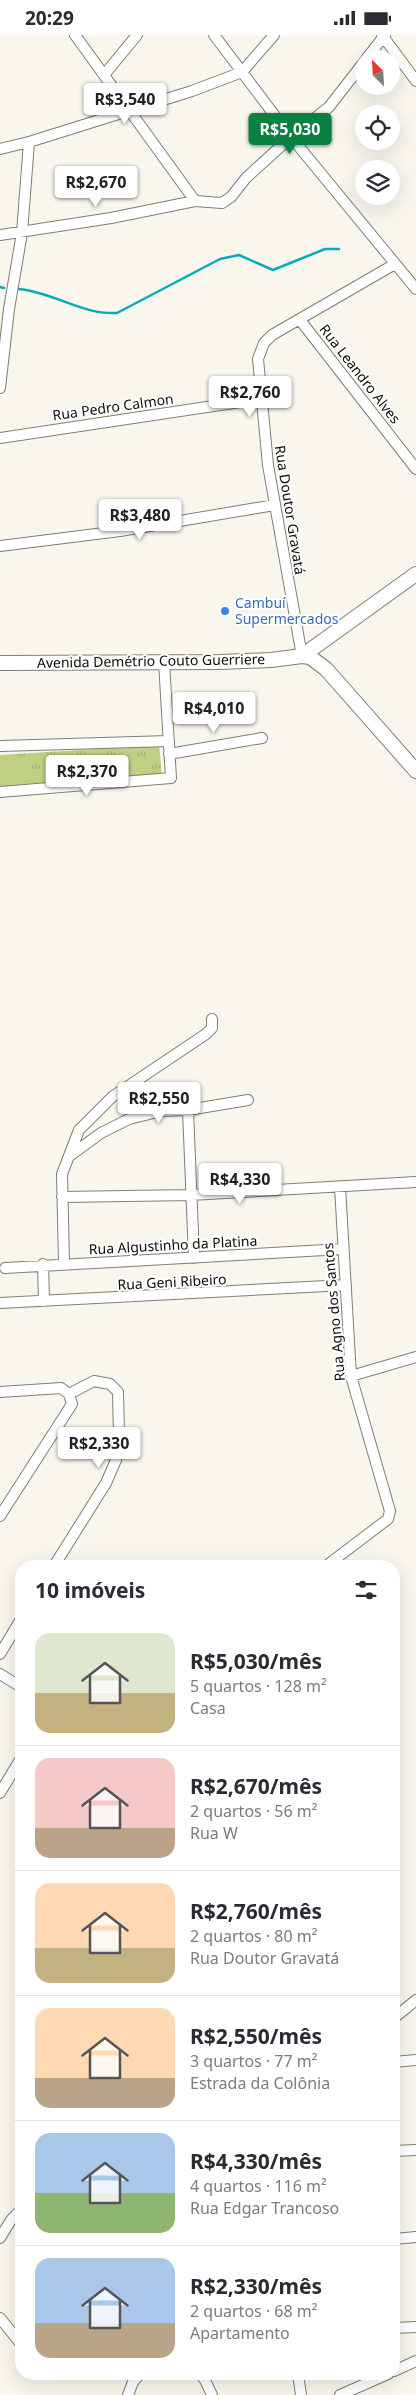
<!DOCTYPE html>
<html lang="pt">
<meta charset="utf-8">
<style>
body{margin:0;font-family:"Noto Sans",sans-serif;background:#f7f7f7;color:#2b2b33;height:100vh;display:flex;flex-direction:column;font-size:19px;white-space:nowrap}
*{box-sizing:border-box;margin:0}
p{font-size:16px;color:#7c7c81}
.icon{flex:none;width:28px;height:28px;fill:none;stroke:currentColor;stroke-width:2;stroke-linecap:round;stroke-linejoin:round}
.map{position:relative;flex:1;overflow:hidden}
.sheet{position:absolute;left:15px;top:1525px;width:385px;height:820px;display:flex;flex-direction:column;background:#fff;border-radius:20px;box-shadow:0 5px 20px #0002}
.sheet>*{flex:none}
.needle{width:32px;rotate:336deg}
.controls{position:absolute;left:355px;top:15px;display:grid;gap:10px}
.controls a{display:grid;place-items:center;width:45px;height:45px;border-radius:50%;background:#fff;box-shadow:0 5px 20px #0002;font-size:25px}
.price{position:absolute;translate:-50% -42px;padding:0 11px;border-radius:5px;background:#fff;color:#222;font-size:16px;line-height:32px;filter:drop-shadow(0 1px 2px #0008)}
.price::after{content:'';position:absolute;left:50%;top:30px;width:15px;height:11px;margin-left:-8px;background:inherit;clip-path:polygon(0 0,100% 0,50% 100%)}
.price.on{background:#0b8043;color:#fff}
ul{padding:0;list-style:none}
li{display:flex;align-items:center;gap:15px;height:125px;padding:0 20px}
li+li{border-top:1px solid #e1e1e2}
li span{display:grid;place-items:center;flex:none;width:140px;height:100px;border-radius:15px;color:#555}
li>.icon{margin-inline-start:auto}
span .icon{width:60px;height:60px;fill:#fffc;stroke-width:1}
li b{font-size:21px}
h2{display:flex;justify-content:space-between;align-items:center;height:60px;padding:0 20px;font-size:21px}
.status{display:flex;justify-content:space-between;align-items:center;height:35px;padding:0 25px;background:#fff;direction:ltr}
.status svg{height:14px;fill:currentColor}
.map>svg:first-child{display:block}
.grass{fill:url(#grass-tufts)}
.pitch{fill:#bfd083}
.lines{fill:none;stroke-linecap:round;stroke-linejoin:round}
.stream{stroke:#02acb9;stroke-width:2.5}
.minor-casing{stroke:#7f7e75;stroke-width:12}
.secondary-casing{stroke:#7f7e75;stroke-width:16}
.minor{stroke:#fff;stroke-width:10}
.secondary{stroke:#fff;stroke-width:14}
.shop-dot{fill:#3f7fe0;stroke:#fff;stroke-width:2}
.labels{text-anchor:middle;stroke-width:4;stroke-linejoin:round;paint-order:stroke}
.street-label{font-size:14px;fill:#0d0c09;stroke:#fff}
.shop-label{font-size:14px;fill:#366cbe;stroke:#fff;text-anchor:start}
</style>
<div class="status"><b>20:29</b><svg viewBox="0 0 49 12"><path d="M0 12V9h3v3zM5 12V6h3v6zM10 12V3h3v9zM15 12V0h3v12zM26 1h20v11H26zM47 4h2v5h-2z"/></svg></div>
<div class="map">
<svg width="416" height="2360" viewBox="0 0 416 2360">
<defs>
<pattern id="grass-tufts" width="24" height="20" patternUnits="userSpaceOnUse" patternTransform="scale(1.25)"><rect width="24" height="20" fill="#bfd083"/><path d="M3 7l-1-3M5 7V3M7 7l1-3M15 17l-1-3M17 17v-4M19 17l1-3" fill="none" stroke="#a3b170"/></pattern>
</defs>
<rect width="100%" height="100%" fill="#f9f7ed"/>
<path class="grass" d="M159 710 162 740 0 753V720Z"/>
<path class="pitch" d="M31 723 33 747 0 748V726Z"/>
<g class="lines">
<path class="stream" d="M0 252 4 253
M19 254C53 257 82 280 117 278L220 224 239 220 273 235 325 214H339"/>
<defs>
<path id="minor" d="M75 0 195 166
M214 0 291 102 416 254
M382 0 416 46
M366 24 385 0
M104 40 137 0
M0 114 29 107 192 56 242 37 274 0
M0 200 111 183 195 166 222 168 231 162 246 143 291 102 329 72 364 27
M300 285 416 434
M0 353 9 274 22 198 29 107
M0 403 260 364
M0 511 120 496 275 470
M302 621 268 430 258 324 264 308 272 300 395 229
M0 711 169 706
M169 719 262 703
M0 757 171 743 164 627
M188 1075 194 1223
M71 1120 101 1098 129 1084 162 1076 188 1075 248 1065
M62 1162 191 1160 416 1147
M64 1228 62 1139 79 1095 112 1062 206 999 212 993V984
M43 1229 44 1266
M5 1233 343 1214
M0 1268 346 1250
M351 1341 416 1322
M0 1357 61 1353 69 1359 72 1369 0 1481
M54 1531 106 1448 116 1425 119 1402 118 1357 110 1349 94 1346 69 1359
M326 1531 388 1484 390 1476 351 1341 340 1152
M0 1619 21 1584
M0 1639 21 1652
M0 1758 21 1723
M394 1983 416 1965
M394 2027 416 2025
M394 2116 416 2115
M0 2203 11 2185 21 2175
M394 2204 416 2202
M0 2283 21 2309
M394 2293 416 2292
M394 2336 416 2326
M200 2339 205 2345 212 2360
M298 2339 301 2360
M128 2360 133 2347 140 2339
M340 2360 388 2339"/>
<path id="secondary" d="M302 621 416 539
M0 628 220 627 271 625 302 621 310 622 326 634 416 736"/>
</defs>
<use href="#minor" class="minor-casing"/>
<use href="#secondary" class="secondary-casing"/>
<use href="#minor" class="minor"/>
<use href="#secondary" class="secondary"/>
</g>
<circle class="shop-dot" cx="225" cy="576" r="5"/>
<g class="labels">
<g class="street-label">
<text transform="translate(360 339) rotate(52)" y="5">Rua Leandro Alves</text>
<text transform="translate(113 372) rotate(-8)" y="5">Rua Pedro Calmon</text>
<text transform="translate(290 475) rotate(81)" y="5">Rua Doutor Gravatá</text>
<text transform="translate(151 626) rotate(-1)" y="5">Avenida Demétrio Couto Guerriere</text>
<text transform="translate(173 1210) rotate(-3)" y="5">Rua Algustinho da Platina</text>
<text transform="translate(172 1247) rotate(-3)" y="5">Rua Geni Ribeiro</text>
<text transform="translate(334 1277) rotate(-95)" y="5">Rua Agno dos Santos</text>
</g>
<g class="shop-label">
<text x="235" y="573">Cambuí<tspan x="235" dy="16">Supermercados</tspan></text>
</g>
</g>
</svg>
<div class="controls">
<a><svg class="needle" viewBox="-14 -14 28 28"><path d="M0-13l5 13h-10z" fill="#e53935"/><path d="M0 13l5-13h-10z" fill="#7c7c81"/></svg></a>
<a><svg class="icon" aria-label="locate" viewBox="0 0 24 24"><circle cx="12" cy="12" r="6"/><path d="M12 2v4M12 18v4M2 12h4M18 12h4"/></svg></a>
<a><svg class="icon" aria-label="layers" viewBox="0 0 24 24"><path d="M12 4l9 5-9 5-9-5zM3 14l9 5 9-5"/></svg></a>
</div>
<b class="price" style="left:125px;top:90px">R$3,540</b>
<b class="price on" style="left:290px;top:120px">R$5,030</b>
<b class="price" style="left:96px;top:173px">R$2,670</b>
<b class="price" style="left:250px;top:383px">R$2,760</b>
<b class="price" style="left:140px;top:506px">R$3,480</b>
<b class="price" style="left:214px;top:699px">R$4,010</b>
<b class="price" style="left:87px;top:762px">R$2,370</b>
<b class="price" style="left:159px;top:1089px">R$2,550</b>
<b class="price" style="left:240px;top:1170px">R$4,330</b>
<b class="price" style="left:99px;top:1434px">R$2,330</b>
<section class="sheet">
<h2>10 imóveis<svg class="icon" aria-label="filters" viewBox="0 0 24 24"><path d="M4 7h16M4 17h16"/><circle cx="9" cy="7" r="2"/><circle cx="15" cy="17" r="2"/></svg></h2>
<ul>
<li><span style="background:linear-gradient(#dfe7d0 60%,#c2b280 0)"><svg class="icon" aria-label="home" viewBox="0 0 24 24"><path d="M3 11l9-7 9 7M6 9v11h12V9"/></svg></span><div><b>R$5,030/mês</b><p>5 quartos · 128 m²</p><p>Casa</p></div></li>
<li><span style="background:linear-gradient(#f6c9c9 70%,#b9a48a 0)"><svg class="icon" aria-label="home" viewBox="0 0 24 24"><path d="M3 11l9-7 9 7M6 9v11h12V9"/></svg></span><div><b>R$2,670/mês</b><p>2 quartos · 56 m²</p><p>Rua W</p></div></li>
<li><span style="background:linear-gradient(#ffd9b3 65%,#c2b280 0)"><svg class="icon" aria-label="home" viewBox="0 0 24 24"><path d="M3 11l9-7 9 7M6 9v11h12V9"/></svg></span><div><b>R$2,760/mês</b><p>2 quartos · 80 m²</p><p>Rua Doutor Gravatá</p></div></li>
<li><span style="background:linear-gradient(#ffd9b3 70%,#b9a48a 0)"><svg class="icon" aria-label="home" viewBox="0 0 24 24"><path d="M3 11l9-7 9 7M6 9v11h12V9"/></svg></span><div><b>R$2,550/mês</b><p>3 quartos · 77 m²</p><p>Estrada da Colônia</p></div></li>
<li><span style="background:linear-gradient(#a9c7e8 60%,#8fb573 0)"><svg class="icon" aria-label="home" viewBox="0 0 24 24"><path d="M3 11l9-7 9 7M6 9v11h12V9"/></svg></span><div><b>R$4,330/mês</b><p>4 quartos · 116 m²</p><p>Rua Edgar Trancoso</p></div></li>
<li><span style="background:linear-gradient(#a9c7e8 65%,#b9a48a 0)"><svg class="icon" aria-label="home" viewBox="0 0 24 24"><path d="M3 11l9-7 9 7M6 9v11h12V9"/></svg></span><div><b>R$2,330/mês</b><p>2 quartos · 68 m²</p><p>Apartamento</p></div></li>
</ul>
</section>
</div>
